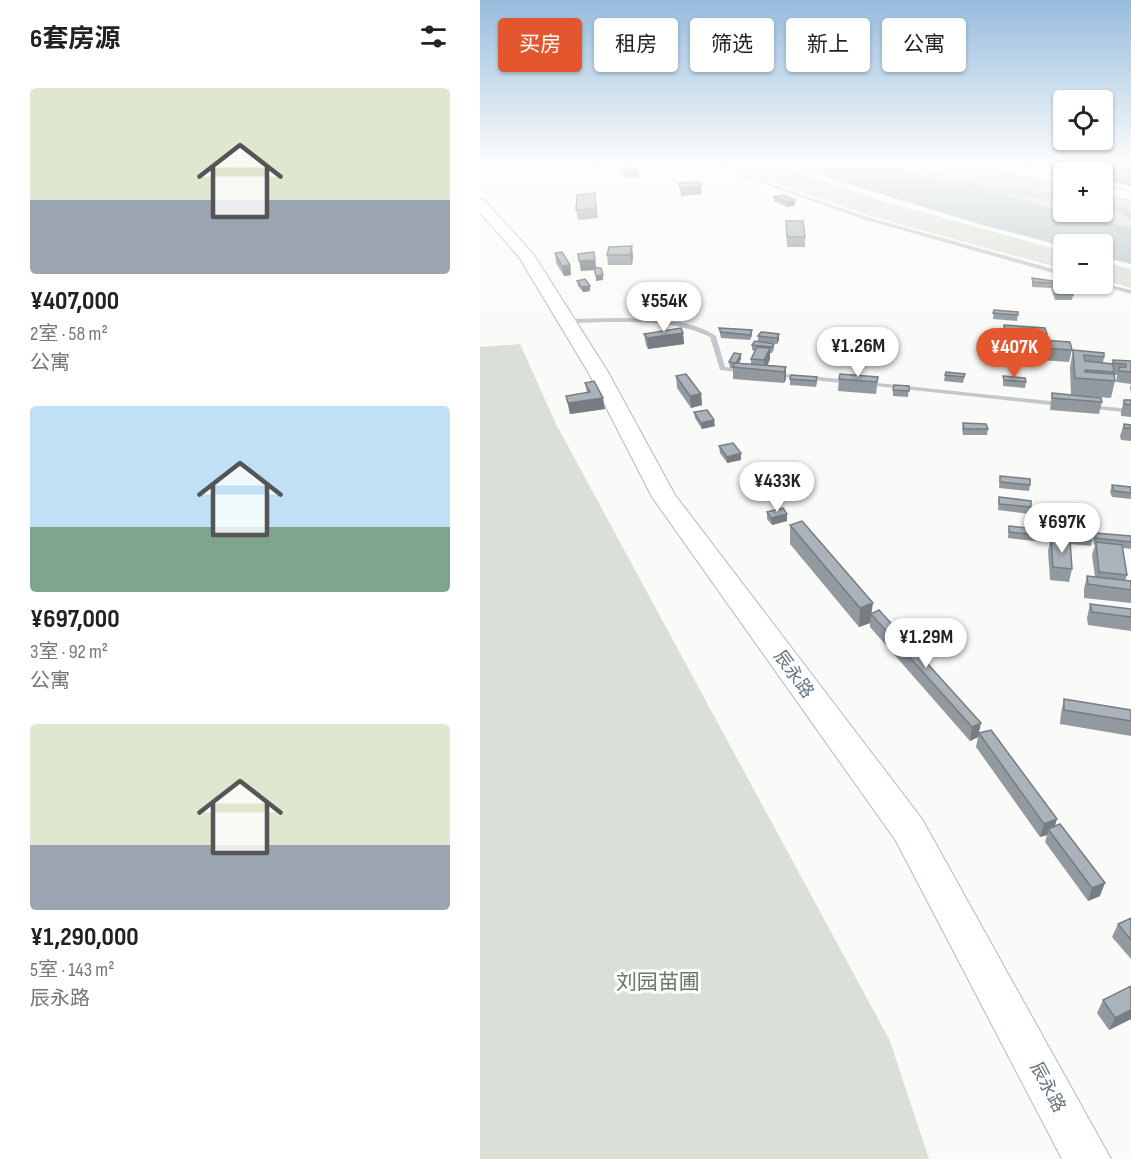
<!DOCTYPE html>
<html lang="zh">
<meta charset="utf-8">
<style>
body{margin:0;font-family:"Sofia Sans Condensed","Noto Sans SC",sans-serif;background:#f6f6f6;color:#222;height:100vh;display:flex;flex-direction:column;font-size:22px;white-space:nowrap}
*{box-sizing:border-box;margin:0}
p{font-size:20px;color:#767676}
.icon{flex:none;width:33px;height:33px;fill:none;stroke:currentColor;stroke-width:2;stroke-linecap:round;stroke-linejoin:round}
.map{position:relative;flex:1;overflow:hidden}
.panel{display:flex;flex-direction:column;background:#fff;width:480px}
.panel>*{flex:none}
.hud{position:absolute;left:18px;top:18px;width:543px;height:54px;display:flex;gap:12px}
.buttons{position:absolute;left:573px;top:90px;display:grid;gap:12px}
.buttons a{display:grid;place-items:center;width:60px;height:60px;border-radius:6px;background:#fff;box-shadow:0 2px 4px #0004;font-size:30px}
.price{position:absolute;translate:-50% -51px;padding:0 14px;border-radius:21px;background:#fff;color:#222;font-size:20px;line-height:39px;filter:drop-shadow(0 2px 3px #0008)}
.price::after{content:'';position:absolute;left:50%;top:36px;width:18px;height:14px;margin-left:-9px;background:inherit;clip-path:polygon(0 0,100% 0,50% 100%)}
.price.active{background:#e4572e;color:#fff}
ul{padding:0;list-style:none}
li{display:grid;align-content:center;gap:12px;height:318px;padding:0 30px}
li span{display:grid;place-items:center;height:186px;border-radius:6px;color:#555}
li>.icon{margin-inline-start:auto}
span .icon{width:108px;height:108px;fill:#fffc;stroke-width:1}
li b{font-size:26px}
h2{display:flex;justify-content:space-between;align-items:center;height:72px;padding:0 30px;font-size:26px}
.pill{padding:0 21px;border-radius:6px;background:#fff;box-shadow:0 2px 4px #0004;font-size:21px;line-height:54px}
.pill.active{background:#e4572e;color:#fff}
main{display:flex;flex:1;min-height:0}
.map>svg:first-child{display:block}
.green{fill:#dadfd7}
.water{fill:#bbc7cb}
.lines{fill:none;stroke-linecap:round;stroke-linejoin:round}
.secondary-casing{stroke:#b3babf;stroke-width:2}
.lane{fill:#c3c8cc;fill-rule:evenodd}
.street{fill:#c3c8cc;fill-rule:evenodd}
.secondary{fill:#fff;fill-rule:evenodd}
.wall{fill:#929a9f}
.shaded-wall{fill:#777d82}
.building{fill:#aab3b9;stroke:#777d82;stroke-width:1.5}
.labels{text-anchor:middle;stroke-width:6;stroke-linejoin:round;paint-order:stroke}
.street-label{font-size:18px;fill:#657683;stroke:#fff}
.near-park-label{font-size:21px;fill:#687a64;stroke:#fff}
</style>
<main>
<section class="panel">
<h2>6套房源<svg class="icon" aria-label="filters" viewBox="0 0 24 24"><path d="M4 7h16M4 17h16"/><circle cx="9" cy="7" r="2"/><circle cx="15" cy="17" r="2"/></svg></h2>
<ul>
<li><span style="background:linear-gradient(#dfe7d0 60%,#9aa5b1 0)"><svg class="icon" aria-label="home" viewBox="0 0 24 24"><path d="M3 11l9-7 9 7M6 9v11h12V9"/></svg></span><div><b>¥407,000</b><p>2室 · 58 m²</p><p>公寓</p></div></li>
<li><span style="background:linear-gradient(#bfe0f5 65%,#7fa58c 0)"><svg class="icon" aria-label="home" viewBox="0 0 24 24"><path d="M3 11l9-7 9 7M6 9v11h12V9"/></svg></span><div><b>¥697,000</b><p>3室 · 92 m²</p><p>公寓</p></div></li>
<li><span style="background:linear-gradient(#dfe7d0 65%,#9aa5b1 0)"><svg class="icon" aria-label="home" viewBox="0 0 24 24"><path d="M3 11l9-7 9 7M6 9v11h12V9"/></svg></span><div><b>¥1,290,000</b><p>5室 · 143 m²</p><p>辰永路</p></div></li>
</ul>
</section>
<div class="map">
<svg width="651" height="1159" viewBox="0 0 651 1159">
<rect width="100%" height="100%" fill="#fafaf8"/>
<path class="green" d="M242 165H297L399 200 583 251V269L390 216Z
M418 165H502L583 184V211L462 180Z
M623 194 651 200V228L586 212H622Z
M622 262 651 269V288L623 280Z
M40 344 76 424 410 1041 449 1159H0V347Z"/>
<path class="water" d="M306 165H418L462 180 651 228V264L623 257 622 244 583 246 499 224Z"/>
<g class="lines">
<defs>
<path id="secondary" d="M508 165H529L584 177V185L510 168Z
M622 186 651 192V200L622 194Z
M0 200 5 201 54 255 128 372 195 495 442 819 631 1159H582L416 841 172 497 108 372 39 257 0 213Z"/>
</defs>
<use href="#secondary" class="secondary-casing"/>
<path class="lane" d="M230 165H235L387 217 584 272V276L383 219Z
M603 165H609L651 174V176Z
M622 283 651 290V294L616 284Z
M87 319C128 319 202 312 236 336L245 367 264 369 267 371 264 373 240 370 230 337C197 321 159 322 123 322 110 322 97 324 85 322V320Z
M295 373 371 380 374 382 371 384 293 376V374Z
M388 382 580 402 583 404 580 406 386 385 385 384Z
M609 405 651 409V413L607 408V406Z"/>
<path class="street" d="M423 165C443 165 462 175 481 180 515 188 549 191 584 195V201L516 193 478 185Z
M622 203 647 208 651 212V220L640 212 622 209Z"/>
<use href="#secondary" class="secondary"/>
</g>
<path class="wall" d="M141 165H155L159 177 146 178 141 171Z
M560 165H603L602 168 595 172Z
M618 165H651V186L622 180V172H616Z
M294 197 315 200V205L307 207 294 201Z
M116 202 118 218 98 220 96 210Z
M306 221 325 237V247H307Z
M129 247 153 256 152 265H128L127 255Z
M75 253 90 265 91 275 84 276 76 263Z
M552 278 580 282 582 290 593 295 592 300H575L571 288 552 287Z
M97 281 110 291 103 292 98 286Z
M514 310 538 312 537 321 513 319Z
M524 325 567 334 565 341 592 350 589 362 545 359V350L546 344 523 342 522 336Z
M239 328 272 330V336L270 340 241 338 240 334Z
M203 333 204 344 168 349 166 345 164 334Z
M299 334V340L297 344 281 342 294 344V349L292 353H290V359L287 366 306 367V379L304 383 253 379V368H250L249 362 261 354V359L259 363 271 364V359L275 351 272 350V345L278 342V336Z
M390 343 388 353 362 351 363 345Z
M593 350 624 357 623 363 632 364 633 360 651 361V393L650 388 651 384 636 382 637 375H634L635 381 631 398 591 395 590 367Z
M485 374 483 383 464 381 465 375Z
M196 376 221 394 222 405 211 408 197 388Z
M523 376 546 382 545 388 523 386Z
M337 377V383L336 387 310 385V379Z
M398 377 396 394 358 391 359 379Z
M105 383 125 409 90 414 86 396 107 393Z
M429 386 428 397 413 396V390Z
M572 393 622 402 619 414 570 410Z
M644 400H651V417L641 416V412Z
M214 412 235 426 222 429 215 418Z
M483 423 508 429 507 435H483L482 429Z
M644 424 651 425V441L641 440 640 436Z
M239 446 261 453V460L247 463 240 453Z
M520 476 550 485 549 491 519 488Z
M632 485 651 487V499L632 497 630 492Z
M519 497 551 507 550 514 518 510Z
M287 512 307 521 292 525 287 519Z
M569 522 614 533 611 546 590 544 592 569 589 582 570 580 568 551 570 542H567V535Z
M310 525 392 613 500 733 575 826 620 896 608 901 565 842 567 835 560 837 496 747 498 737 490 741 390 627V623L379 627 310 544Z
M529 526 565 536 563 542 528 538Z
M615 533 651 536V549L643 548 647 575 645 581H651V603L604 598V589L607 576 615 577 612 555 615 545H614L613 539Z
M610 604 651 609V631L608 625 607 618Z
M584 699 651 710V736L580 724 581 713Z
M651 918V959L632 937 638 924Z
M651 986V1019L629 1030 617 1013 623 1000Z"/>
<path class="shaded-wall" d="M116 165H130L117 167Z
M597 165H603L602 168 595 172Z
M158 168 159 177 146 178 145 170Z
M221 186 222 194 201 196 200 187Z
M315 200V205L307 207V202Z
M152 246 153 256 152 265 150 255Z
M115 260 117 270 101 271 99 261Z
M90 265 91 275 84 276 82 266Z
M123 275V280L116 281V276Z
M110 286V291L103 292 102 287Z
M203 333 204 344 168 349 167 338Z
M299 334V340L297 344V338Z
M290 348V359L285 371 284 360Z
M261 354V359L256 368V363Z
M306 367V379L304 383V372Z
M221 394 222 405 211 408 210 396Z
M123 398 125 409 90 414 88 403Z
M234 420 235 426 222 429 221 423Z
M261 453V460L247 463V457Z
M307 514V521L292 525 291 518Z
M393 603 390 623 379 627 380 608Z
M501 723 498 737 490 741 492 727Z
M577 819 573 833 568 829 567 835 560 837 564 824Z
M625 883 620 896 608 901 612 888Z
M651 1010V1019L629 1030 635 1018Z"/>
<path class="building" d="M142 165H155L158 168 145 170Z
M220 182 221 186 200 187 199 183Z
M115 193 116 209 96 210 97 195Z
M302 195 315 200 307 202 294 197Z
M306 221H323L325 237H307Z
M152 246 150 255H127L129 247Z
M82 252 90 265 82 266 75 253Z
M114 252 115 260 99 261 98 254Z
M114 268H121L123 275 116 276Z
M552 278 580 282 582 290H592L593 295 576 294 572 283 553 282Z
M105 279 110 286 102 287 97 281Z
M514 310 538 312V315L513 313Z
M524 325 565 328 567 334 525 331Z
M201 328 203 333 167 338 164 334Z
M239 328 272 330 270 335 241 332Z
M281 332 299 334 297 338 278 336Z
M546 339 590 342 592 350 547 347Z
M275 341 294 344 292 347 272 345Z
M364 341 390 343 389 347 363 345Z
M277 347 290 348 284 360 271 359Z
M593 350 624 353V357L604 355 605 361 633 364 634 372 605 370V372L634 374 635 381 595 378Z
M254 353 261 354 256 363 249 362Z
M633 360 651 361V372L639 371V367H646V364L633 363Z
M255 363 306 367 304 372 253 367Z
M466 372 485 374 484 377 465 375Z
M206 374 221 394 210 396 196 376Z
M360 374 398 377 397 382 359 379Z
M311 375 337 377 336 381 310 379Z
M523 376 545 378 546 382 524 380Z
M114 381 123 398 88 403 86 396 110 392 105 383Z
M414 385 429 386V391L413 390Z
M572 393 621 398 622 402 572 398Z
M644 400H651V405L644 404Z
M227 410 234 420 221 423 214 412Z
M483 423 506 424 508 429H484Z
M644 424 651 425V428H644Z
M253 443 261 453 247 457 239 446Z
M520 476 550 479V485L520 482Z
M632 485 651 487V493L634 491Z
M519 497 551 501V507L519 504Z
M303 508 307 514 291 518 287 512Z
M322 521 393 603 380 608 310 525Z
M569 522 613 526 614 533 570 529Z
M529 526 564 530 565 536 529 532Z
M615 533 651 536V542L615 538Z
M571 538 590 540 592 569 573 567Z
M616 542 642 545 647 575 619 572Z
M607 576 651 581V590L608 584Z
M610 604 651 609V617L612 612Z
M399 610 501 723 492 727 391 614Z
M584 699 651 710V721L584 710Z
M511 730 577 819 564 824 499 733Z
M580 824 625 883 612 888 568 829Z
M651 918V940L638 924Z
M651 986V1010L635 1018 623 1000Z"/>
<linearGradient id="sky" x2="0" y2="1"><stop stop-color="#96bcdc"/><stop offset="0.5" stop-color="#fdfdfc"/><stop offset="1" stop-color="#fdfdfc" stop-opacity="0"/></linearGradient>
<rect width="651" height="327" fill="url(#sky)"/>
<g class="labels">
<g class="street-label">
<text transform="translate(314 674) rotate(54)" y="6">辰永路</text>
<text transform="translate(568 1087) rotate(62)" y="6">辰永路</text>
</g>
<g class="near-park-label">
<text x="178" y="989">刘园苗圃</text>
</g>
</g>
</svg>
<div class="buttons">
<a><svg class="icon" aria-label="locate" viewBox="0 0 24 24"><circle cx="12" cy="12" r="6"/><path d="M12 2v4M12 18v4M2 12h4M18 12h4"/></svg></a>
<a>+</a>
<a>−</a>
</div>
<b class="price" style="left:184px;top:333px">¥554K</b>
<b class="price" style="left:378px;top:378px">¥1.26M</b>
<b class="price active" style="left:534px;top:379px">¥407K</b>
<b class="price" style="left:297px;top:513px">¥433K</b>
<b class="price" style="left:582px;top:554px">¥697K</b>
<b class="price" style="left:446px;top:669px">¥1.29M</b>
<div class="hud">
<a class="pill active">买房</a>
<a class="pill">租房</a>
<a class="pill">筛选</a>
<a class="pill">新上</a>
<a class="pill">公寓</a>
</div>
</div>
</main>
